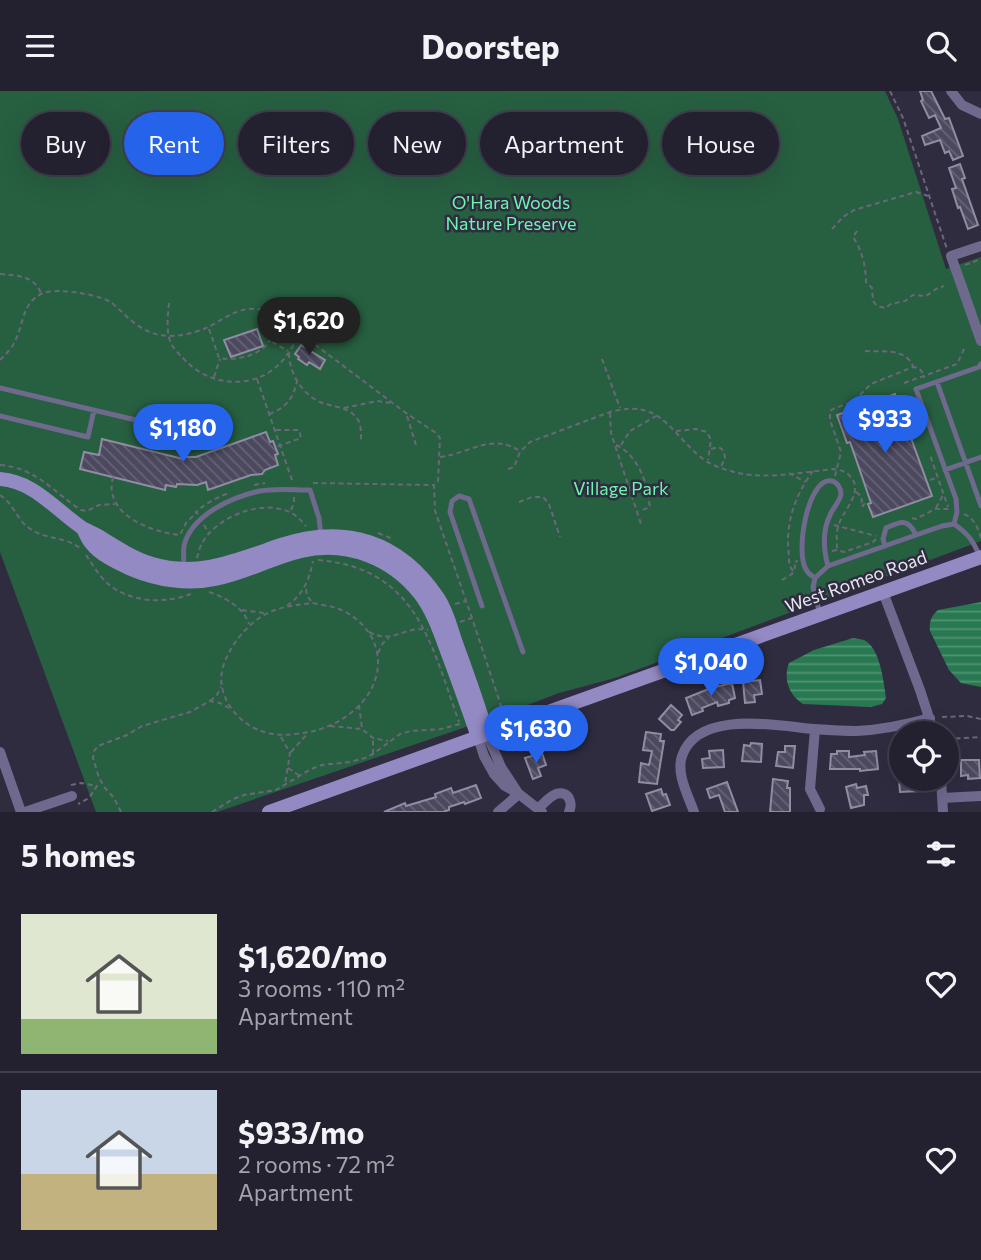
<!DOCTYPE html>
<meta charset="utf-8">
<style>
body{margin:0;font-family:Commissioner,sans-serif;background:#2f2e3c;color:#f1f3f6;height:100vh;display:flex;flex-direction:column;font-size:26px;white-space:nowrap}
*{box-sizing:border-box;margin:0}
p{font-size:23px;color:#a3a3ab}
.icon{flex:none;width:38px;height:38px;fill:none;stroke:currentColor;stroke-width:2;stroke-linecap:round;stroke-linejoin:round}
.map{position:relative;height:721px;overflow:hidden}
.details{display:flex;flex-direction:column;background:#232130;flex:1}
.details>*{flex:none}
.banner{position:absolute;left:21px;top:21px;width:940px;height:63px;display:flex;gap:14px}
.controls{position:absolute;left:889px;top:630px;display:grid;gap:14px}
.controls a{display:grid;place-items:center;width:70px;height:70px;border-radius:50%;background:#232130;box-shadow:0 7px 28px #0002,0 0 0 2px #403e4c;font-size:35px}
.price{position:absolute;translate:-50% -60px;padding:0 16px;border-radius:24px;background:#2563eb;color:#fff;font-size:23px;line-height:46px;filter:drop-shadow(0 2px 4px #0008)}
.price::after{content:'';position:absolute;left:50%;top:42px;width:21px;height:16px;margin-left:-10px;background:inherit;clip-path:polygon(0 0,100% 0,50% 100%)}
.price.on{background:#222;color:#fff}
ul{padding:0;list-style:none}
li{display:flex;align-items:center;gap:21px;height:175px;padding:0 21px}
li+li{border-top:2px solid #403e4c}
li span{display:grid;place-items:center;flex:none;width:196px;height:140px;border-radius:0px;color:#555}
li>.icon{margin-inline-start:auto}
span .icon{width:84px;height:84px;fill:#fffc;stroke-width:1}
li b{font-size:30px}
h2{display:flex;justify-content:space-between;align-items:center;height:84px;padding:0 21px;font-size:30px}
.chip{padding:0 24px;border-radius:32px;background:#232130;box-shadow:0 7px 28px #0002,0 0 0 2px #403e4c;font-size:24px;line-height:63px}
.chip.on{background:#2563eb;color:#fff}
header{display:flex;justify-content:space-between;align-items:center;height:91px;padding:0 21px;background:#232130;font-size:32px;font-weight:700}
.map>svg:first-child{display:block}
.green{fill:#275f41}
.water{fill:url(#water-rules)}
.building{fill:url(#building-back-hatch);stroke:#8f8ca4;stroke-width:2}
.lines{fill:none;stroke-linecap:round;stroke-linejoin:round}
.path{stroke:#6a6779;stroke-width:2;stroke-dasharray:5 3.5;stroke-linecap:butt}
.lane{stroke:#6f698e;stroke-width:5}
.street{stroke:#6f698e;stroke-width:10}
.secondary{stroke:#9389c3;stroke-width:14}
.labels{text-anchor:middle;stroke-width:5;stroke-linejoin:round;paint-order:stroke}
.park-label{font-size:18px;fill:#6df5ae;stroke:#2f2c40}
.street-label{font-size:18px;fill:#e8e6f3;stroke:#2f2c40}
</style>
<header><svg class="icon" aria-label="menu" viewBox="0 0 24 24"><path d="M4 6h16M4 12h16M4 18h16"/></svg>Doorstep<svg class="icon" aria-label="search" viewBox="0 0 24 24"><circle cx="10" cy="10" r="6"/><path d="M15 15l6 6"/></svg></header>
<div class="map">
<svg width="981" height="721" viewBox="0 0 981 721">
<defs>
<pattern id="water-rules" width="6" height="5" patternUnits="userSpaceOnUse" patternTransform="scale(1.75)"><rect width="6" height="5" fill="#287951"/><path d="M0 2.5h6" fill="none" stroke="#529273"/></pattern>
<pattern id="building-back-hatch" width="6" height="6" patternUnits="userSpaceOnUse" patternTransform="scale(1.75)"><rect width="6" height="6" fill="#4c495f"/><path d="M-1 5l2 2M0 0l6 6M5-1l2 2" fill="none" stroke="#666376"/></pattern>
</defs>
<rect width="100%" height="100%" fill="#2f2c40"/>
<path class="green" d="M0 0H885L898 28 946 178 981 166V450L615 587 559 602 507 622 217 721H96L0 461Z"/>
<path class="water" d="M981 511V596L961 592 949 579 930 540C929 531 931 525 938 519Z
M853 547C857 548 861 548 864 549 880 556 884 592 886 607L882 613 871 616 803 613C789 604 783 588 789 572L814 559Z"/>
<path class="building" d="M920 0H931L945 28 949 27 963 65 953 69 949 60 945 62 940 49 925 54 922 45 941 37 935 24 929 27 921 10 923 9Z
M960 73 965 87 962 88 978 134 968 138 960 116 958 117 952 98 956 97 949 77Z
M257 238 263 255 231 266 224 249Z
M301 254 325 269 320 278 309 271 307 274 298 268 299 266 295 263Z
M895 303 932 405 873 426 868 413 871 412 857 371 850 351 847 352 837 324Z
M266 341 270 351 273 350 278 363 275 364 278 374 265 379 262 383 251 384 208 399 206 391 197 394 177 393 176 396 166 394 165 399 80 378 84 361 99 364 102 348 183 368 186 366H196Z
M760 589 762 603 754 604 755 611 745 612 743 591Z
M732 592 735 607 729 609V612L718 615 717 611 702 617 703 620 692 624 686 607 711 597Z
M671 614 682 624 678 629 681 631 674 639H671L659 628Z
M646 641 661 643 660 650H664L657 693 639 691 641 672 649 674 652 660 643 659Z
M751 652 762 653 761 671 742 670 744 654 750 655Z
M785 655H795L793 677 776 675 778 661H785Z
M723 659 724 676 703 677 702 668 710 667 709 660Z
M837 660H849V666L865 664 864 661 876 660 878 678 860 680V678H830L831 663H837Z
M542 662 546 674 538 677 541 685 533 688 525 667Z
M961 669H979L980 687 968 688V684L961 685Z
M773 688 788 690 787 697H790V721H770Z
M899 688H914V691L921 690V700L900 701Z
M727 691 738 721H725L719 704 710 707 707 698Z
M856 693 857 697 866 695 868 704H864V714L851 717 846 696Z
M476 694 481 707 465 713 464 711 449 716V719L443 721H384L405 712 406 715 436 706 435 703 451 697 453 702Z
M661 698 663 704 666 703 670 714 652 720 646 703Z"/>
<g class="lines">
<path class="path" d="M890 0 903 27 947 158
M832 138 843 126 854 119 916 101 928 105
M857 140 853 146C862 159 866 176 866 191L872 197 873 210 877 215 885 217 891 213 905 210 913 204 926 205 936 198 944 195
M965 174 981 168
M0 183C18 185 33 184 41 202
M169 212C168 223 166 239 170 250 172 256 178 262 183 267 205 292 243 299 271 280 285 270 292 257 300 242
M209 238 219 267C240 270 265 264 273 243L270 241 271 238 268 237 270 223
M272 251 288 260
M865 260C883 261 905 257 913 275
M289 262C289 282 302 303 320 311 332 316 347 315 356 326 362 333 361 343 361 352
M602 268 620 317
M0 269C6 263 13 256 16 248 24 231 22 213 41 203 54 196 95 203 109 210 113 212 117 217 121 220 132 231 145 242 161 244 175 247 196 242 208 236 225 228 237 216 257 218 264 219 271 222 277 225L406 322 436 342 440 347 438 390 434 394 435 420 472 527
M214 286 220 268
M257 288 293 392
M904 292 957 273 965 256
M344 317 377 310 390 312
M610 322 611 342 641 433
M269 323C286 317 293 308 297 290
M407 325 416 354
M276 339H299L301 347 276 356
M676 340 696 338 707 341 711 349 708 369
M616 354C636 363 647 389 649 410 649 412 650 414 650 416 649 417 641 419 639 420
M621 354 630 340 656 325
M711 358 719 356 724 360 725 367 721 376
M440 366C468 363 491 342 518 359
M932 366 931 367 948 416
M0 374C37 377 53 401 81 419L87 420 99 414 115 413
M508 378 514 376 520 361 530 351 610 321C658 308 667 336 697 363 706 372 719 377 731 380 759 390 803 381 834 378 840 379 845 380 849 384 866 400 842 420 838 436 836 443 837 451 837 459
M789 382 805 391
M835 385 841 361 830 329V320L833 318 854 310 871 293 913 276C921 277 922 280 924 287
M113 386C103 423 150 441 180 444L186 432 196 422
M930 389 936 387
M313 392 433 394
M254 394 265 392
M856 401 861 405 862 410 860 413 863 415 865 412 862 410
M0 404C13 412 17 429 29 437 45 449 64 445 80 457
M519 411 532 406H543L549 413 560 446
M936 417 943 404
M291 419 294 412V404
M198 423 196 421C206 412 216 407 229 402
M964 423C974 427 978 437 981 447
M912 427 916 428 935 418H949
M204 434 209 443
M834 434 876 445
M378 442 393 448
M832 460 837 459 844 461 873 451 876 448
M86 464C94 476 102 490 115 498 138 512 166 512 191 503
M197 467C198 462 200 456 202 452 216 427 257 410 284 419 293 421 300 428 306 435
M318 469C417 477 431 553 459 631
M793 480C789 475 789 472 789 465 785 433 794 406 813 380
M782 489 792 483 795 476 794 471 798 470
M306 498 307 505 312 511
M209 501C225 506 244 517 249 533
M313 512C321 514 331 515 339 518 377 534 391 575 364 609 347 630 321 641 295 643 278 645 263 643 249 634 236 626 225 612 222 596 216 570 244 534 266 523 281 515 297 514 313 512Z
M455 513 466 510
M287 515C303 503 309 490 313 470
M242 519 264 522
M460 531 472 527 502 618 492 622
M369 541C395 554 403 534 428 539
M378 562 383 552 389 547
M210 610 217 604 221 596
M359 614 362 637
M942 626 967 625 981 628
M330 635 362 638 373 647 388 650
M281 646 290 662 285 693
M947 648 981 646
M291 661 308 642
M373 663V648
M288 677 300 685
M71 694 81 692 97 695 89 707 78 713
M121 721 114 707 105 697 99 687 93 667 94 660 98 655 127 644 142 635 190 621 210 610 220 612 229 617
M212 721 233 708 244 704 276 699 311 678 322 674 350 671 365 667 373 663 400 643 411 640 441 638 460 633"/>
<path class="lane" d="M937 291 981 415
M0 297 174 338
M0 325 88 346 94 319
M945 379 981 366
M954 433 957 421 956 408 916 298 979 276 981 273
M885 455 883 448 886 437C901 430 908 427 916 444
M184 476C184 470 183 461 184 455 191 424 232 406 260 400 276 397 294 399 310 399L319 427 321 445
M815 487C812 485 809 483 807 480 794 464 808 384 832 390 837 391 841 397 841 403 840 410 834 416 831 422 822 439 823 457 828 475
M482 515 450 421 452 410 459 405 469 408 523 561
M820 523 813 496 815 487 828 475 916 444 942 435 954 433C967 442 973 449 979 464"/>
<path class="street" d="M951 0 962 14 981 23
M981 155 951 165 981 250
M883 501 920 599 934 642
M815 638 810 698 820 718
M487 643 501 676 518 702
M478 646 484 665 494 683 505 695 519 703 542 721
M0 661 21 721
M941 688 943 721
M942 707 981 705
M538 718C543 713 550 705 556 703 569 699 573 712 569 721
M25 721 72 705
M498 721 519 703
M694 721C688 704 676 683 682 665 698 618 778 635 814 638 828 639 842 640 856 640 882 639 905 634 930 627"/>
<path class="secondary" d="M0 388C33 390 55 418 81 436 87 440 94 442 100 446 116 456 133 467 152 473 198 487 237 469 281 454 345 433 400 450 438 507 447 520 451 538 456 552 467 582 478 612 487 643
M83 438C86 443 88 449 91 452 100 464 118 472 131 478 157 489 188 494 215 488 245 482 272 467 301 460 346 449 392 467 420 503 433 520 440 541 447 560 458 589 468 617 478 646
M269 721 981 466"/>
</g>
<g class="labels">
<g class="park-label">
<text x="511" y="118">O'Hara Woods<tspan x="511" dy="21">Nature Preserve</tspan></text>
<text x="621" y="404">Village Park</text>
</g>
<g class="street-label">
<text transform="translate(856 491) rotate(-20)" y="6">West Romeo Road</text>
</g>
</g>
</svg>
<div class="controls">
<a><svg class="icon" aria-label="locate" viewBox="0 0 24 24"><circle cx="12" cy="12" r="6"/><path d="M12 2v4M12 18v4M2 12h4M18 12h4"/></svg></a>
</div>
<b class="price on" style="left:309px;top:266px">$1,620</b>
<b class="price" style="left:885px;top:364px">$933</b>
<b class="price" style="left:183px;top:373px">$1,180</b>
<b class="price" style="left:711px;top:607px">$1,040</b>
<b class="price" style="left:536px;top:674px">$1,630</b>
<div class="banner">
<a class="chip">Buy</a>
<a class="chip on">Rent</a>
<a class="chip">Filters</a>
<a class="chip">New</a>
<a class="chip">Apartment</a>
<a class="chip">House</a>
</div>
</div>
<section class="details">
<h2>5 homes<svg class="icon" aria-label="filters" viewBox="0 0 24 24"><path d="M4 7h16M4 17h16"/><circle cx="9" cy="7" r="2"/><circle cx="15" cy="17" r="2"/></svg></h2>
<ul>
<li><span style="background:linear-gradient(#dfe7d0 75%,#8fb573 0)"><svg class="icon" aria-label="home" viewBox="0 0 24 24"><path d="M3 11l9-7 9 7M6 9v11h12V9"/></svg></span><div><b>$1,620/mo</b><p>3 rooms · 110 m²</p><p>Apartment</p></div><svg class="icon" aria-label="heart" viewBox="0 0 24 24"><path d="M12 20l-8-8c-3-5 5-10 8-4 3-6 11-1 8 4z"/></svg></li>
<li><span style="background:linear-gradient(#c9d6e8 60%,#c2b280 0)"><svg class="icon" aria-label="home" viewBox="0 0 24 24"><path d="M3 11l9-7 9 7M6 9v11h12V9"/></svg></span><div><b>$933/mo</b><p>2 rooms · 72 m²</p><p>Apartment</p></div><svg class="icon" aria-label="heart" viewBox="0 0 24 24"><path d="M12 20l-8-8c-3-5 5-10 8-4 3-6 11-1 8 4z"/></svg></li>
</ul>
</section>
